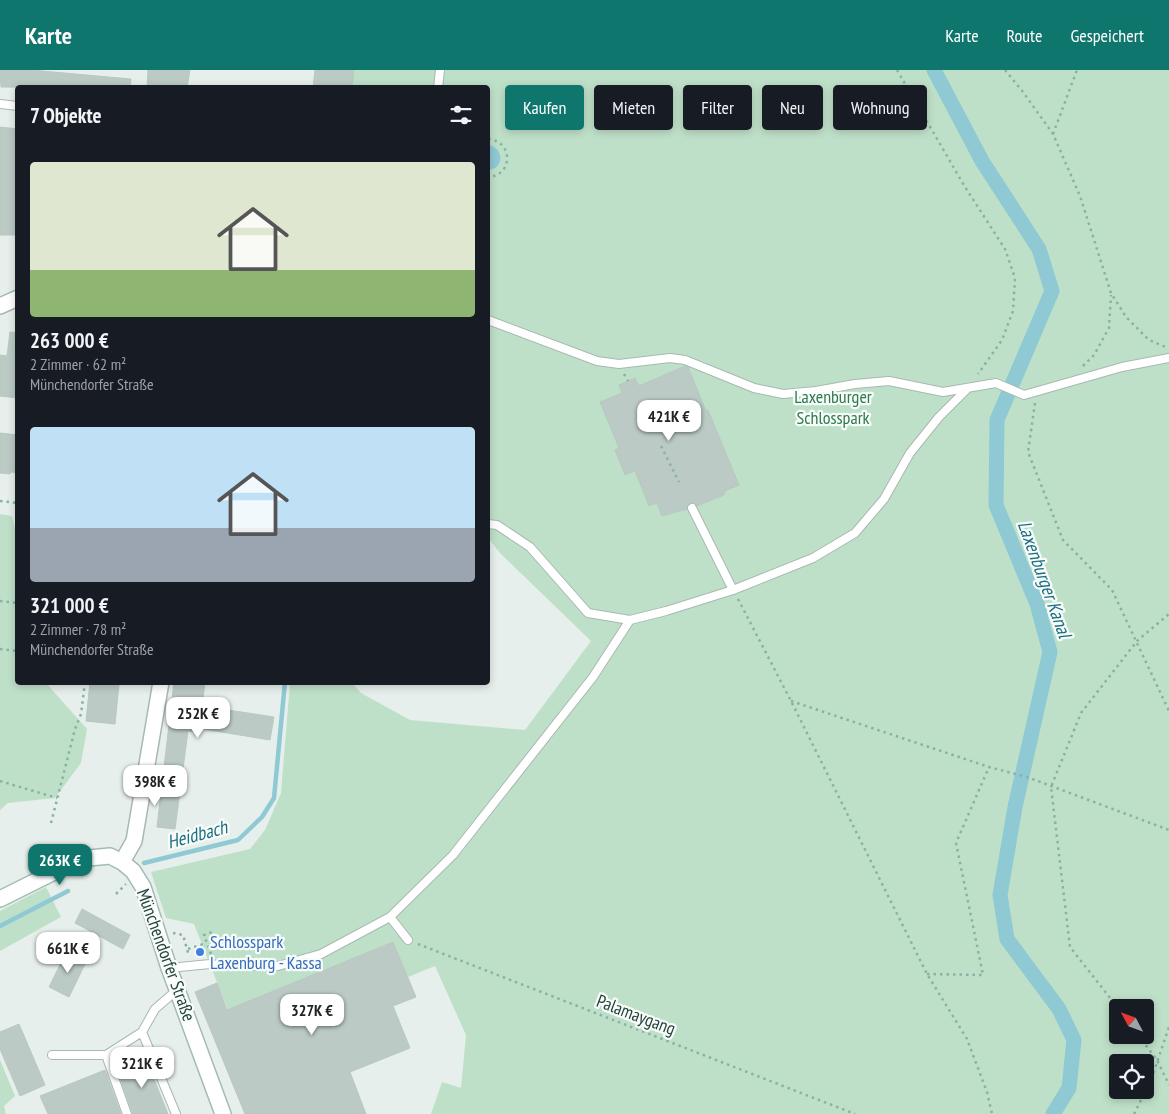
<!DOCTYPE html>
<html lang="de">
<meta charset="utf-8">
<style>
body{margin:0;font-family:"PT Sans Narrow",sans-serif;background:#242831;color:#f1f3f6;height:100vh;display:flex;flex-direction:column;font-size:19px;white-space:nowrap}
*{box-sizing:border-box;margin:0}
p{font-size:16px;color:#9ea1a6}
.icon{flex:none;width:28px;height:28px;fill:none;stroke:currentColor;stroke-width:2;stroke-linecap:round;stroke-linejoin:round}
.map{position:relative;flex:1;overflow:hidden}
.side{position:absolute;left:15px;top:15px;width:475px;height:600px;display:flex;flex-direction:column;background:#171b24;border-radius:5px;box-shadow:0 2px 8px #0003}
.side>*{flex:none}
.top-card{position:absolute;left:505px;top:15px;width:475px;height:45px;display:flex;gap:10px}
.needle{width:32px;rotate:311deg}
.controls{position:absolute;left:1109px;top:929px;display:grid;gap:10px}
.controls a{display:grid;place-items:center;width:45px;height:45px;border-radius:5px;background:#171b24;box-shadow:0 2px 8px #0003;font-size:25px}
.price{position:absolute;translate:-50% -42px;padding:0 11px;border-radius:10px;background:#fff;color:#222;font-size:16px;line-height:32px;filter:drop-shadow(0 1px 2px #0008)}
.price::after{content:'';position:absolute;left:50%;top:30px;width:15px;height:11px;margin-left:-8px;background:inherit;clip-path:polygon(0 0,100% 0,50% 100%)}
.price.selected{background:#0f766e;color:#fff}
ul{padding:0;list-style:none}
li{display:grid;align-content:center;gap:10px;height:265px;padding:0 15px}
li span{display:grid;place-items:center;height:155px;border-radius:5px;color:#555}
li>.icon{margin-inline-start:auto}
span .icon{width:90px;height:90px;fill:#fffc;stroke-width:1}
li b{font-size:21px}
h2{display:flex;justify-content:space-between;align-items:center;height:60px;padding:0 15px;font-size:21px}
.pill{padding:0 18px;border-radius:5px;background:#171b24;box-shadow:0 2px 8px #0003;font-size:18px;line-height:45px}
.pill.selected{background:#0f766e;color:#fff}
header{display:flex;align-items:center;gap:30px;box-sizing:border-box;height:70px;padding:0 25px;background:#0f766e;color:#fff}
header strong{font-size:24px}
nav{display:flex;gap:28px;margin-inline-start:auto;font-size:18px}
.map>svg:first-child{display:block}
.green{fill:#bfe0c8;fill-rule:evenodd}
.water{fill:#8ec9d4}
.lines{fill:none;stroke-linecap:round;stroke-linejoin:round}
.stream{stroke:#8ec9d4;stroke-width:4.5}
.canal{stroke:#8ec9d4;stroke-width:15}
.building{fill:#bbcac4;stroke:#b8c9c2}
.lane-casing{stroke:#a8b8b2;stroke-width:10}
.street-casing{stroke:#a8b8b2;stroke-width:18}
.secondary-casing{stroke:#a4bbb3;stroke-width:18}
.path{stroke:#86b3a5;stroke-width:2.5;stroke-dasharray:2.5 4;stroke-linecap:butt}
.lane{stroke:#fff;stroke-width:8}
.street{stroke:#fff;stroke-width:15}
.secondary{stroke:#fff;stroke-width:15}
.shop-dot{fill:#3f7fe0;stroke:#f7fbf9;stroke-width:2}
.labels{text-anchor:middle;stroke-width:4.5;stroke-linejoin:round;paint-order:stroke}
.park-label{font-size:18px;fill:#2d7a4b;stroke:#f7fbf9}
.shop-label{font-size:18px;fill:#366cbe;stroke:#f7fbf9;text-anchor:start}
.street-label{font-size:18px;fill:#24423a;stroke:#f7fbf9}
.water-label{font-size:19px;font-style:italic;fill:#1c6f80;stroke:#f7fbf9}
</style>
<header>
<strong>Karte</strong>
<nav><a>Karte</a><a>Route</a><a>Gespeichert</a></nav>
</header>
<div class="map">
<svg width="1169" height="1044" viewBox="0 0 1169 1044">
<rect width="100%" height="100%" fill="#e6efeb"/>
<path class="green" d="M354 0H1169V1044H431L442 1012 461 1018 466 965 435 896 408 907 393 872 228 940 194 854 166 848 151 802 250 779 265 760 281 723 290 613H352L361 623 410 650 525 660 591 571 500 483 488 468V18L352 17ZM1118 938H1145V965H1118ZM1118 992H1145V1020H1118Z
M0 444 12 446 18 472V612L46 613 87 659 81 693 55 728 8 733 0 740Z
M46 817 61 847 0 881V841Z
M0 990 15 1026 4 1036 6 1044H0Z"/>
<path class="water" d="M488 75C504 77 505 99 488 100Z"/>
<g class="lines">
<path class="stream" d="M144 793 238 770 262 747 274 728 285 612
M0 856 68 821"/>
<path class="canal" d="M934 0 982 91 1039 179 1052 221 997 350 996 435 1037 534 1050 582 1015 737 1000 825 1007 869 1059 939 1074 970 1069 1018 1053 1044"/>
</g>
<path class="building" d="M0 0H31L131 9 130 18 1 17Z
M148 0H190L187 18H147Z
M315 0H354L352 18H313Z
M0 57 18 59V165H0Z
M10 262 18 263V328L0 326V285L7 286Z
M685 296 688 297 706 341 708 340 739 415 725 421 724 425 697 436 695 433H690L687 435V439L662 446 657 433 649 436 635 401 625 405 615 380 619 378 600 332 622 323 619 315 635 308 639 316Z
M0 363 18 365V403L11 402 10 404 0 403Z
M90 612 119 614 115 654 86 651Z
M174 612H205L202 636 274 647 270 670 197 658V662L188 661 175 759 157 757Z
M82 839 130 865 123 879 75 853Z
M393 872 416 927 393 936 410 978 350 1002 366 1044H245L195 922 217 913 227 940Z
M67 881 87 890 69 927 49 917Z
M19 954 45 1015 20 1026 0 979V962Z
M145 987 168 1044H133L117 999Z
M105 1000 121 1044H48L40 1026Z"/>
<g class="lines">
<defs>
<path id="lane" d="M438 18 440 0
M0 34 18 36
M488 250 597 291 619 294 670 288 685 290 754 318 783 324 816 321 855 314 889 311 943 322 996 313 1024 325 1122 297 1169 288
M692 438 733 520
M488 454 497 455 530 477 588 543 630 550
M390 847 408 870
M169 898 210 894 225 896H278L321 884 390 847 453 785 593 607 630 550 666 541 733 520 813 488 855 463 884 429 910 383 939 347 968 318
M52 985H106L142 962
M106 985 127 1044
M176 1044 142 962 155 939 177 920"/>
<path id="street" d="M0 236 18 228
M122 792 134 771 161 612"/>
<path id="secondary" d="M0 829 62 798 89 788 110 786 122 792 133 801 143 817 169 898 223 1044"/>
</defs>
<use href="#lane" class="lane-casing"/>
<use href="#street" class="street-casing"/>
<use href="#secondary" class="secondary-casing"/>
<path class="path" d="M897 0 965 117 1005 179 1015 208 1013 241 1002 270 978 304
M1005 0 1023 22 1053 64 1080 126 1111 223 1126 247 1149 270 1166 277
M1053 64 1077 0
M488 69C514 71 513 106 488 107
M1083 296 1094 285 1109 258 1111 225
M624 304 628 311
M1035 333 1028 382 1063 470 1112 520 1169 641
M642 339 651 357
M661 376 679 412
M0 431 18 433
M738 529 791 631 927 904 967 969 987 1022 992 1044
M0 531 18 533
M0 579 18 581
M791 631 989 697 1027 707 1169 760
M0 711 57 728
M51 753 75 659 81 644 85 612
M116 824 126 814
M173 863 183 865 189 886
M418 874 855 1044
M188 879 206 873
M211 884 204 865 212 862
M927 904 983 905 956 773 989 697
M1118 938 1070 877 1051 717 1081 643 1137 571 1169 544
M1138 965 1157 990 1169 1015
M1134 1044 1151 1010 1169 957"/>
<use href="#lane" class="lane"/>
<use href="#street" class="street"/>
<use href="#secondary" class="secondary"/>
</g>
<circle class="shop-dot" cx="200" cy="882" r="5"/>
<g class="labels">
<g class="park-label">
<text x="833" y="333">Laxenburger<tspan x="833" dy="21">Schlosspark</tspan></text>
</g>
<g class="shop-label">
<text x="210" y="878">Schlosspark<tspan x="210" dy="21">Laxenburg - Kassa</tspan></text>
</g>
<g class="street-label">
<text transform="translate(166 885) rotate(70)" y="6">Münchendorfer Straße</text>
<text transform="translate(636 945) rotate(21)" y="6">Palamaygang</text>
</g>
<g class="water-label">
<text transform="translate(1045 509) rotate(70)" y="7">Laxenburger Kanal</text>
<text transform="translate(197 764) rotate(-15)" y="7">Heidbach</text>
</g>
</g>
</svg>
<div class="controls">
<a><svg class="needle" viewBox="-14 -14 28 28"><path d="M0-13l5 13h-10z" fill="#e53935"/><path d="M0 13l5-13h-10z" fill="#9ea1a6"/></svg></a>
<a><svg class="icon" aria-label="locate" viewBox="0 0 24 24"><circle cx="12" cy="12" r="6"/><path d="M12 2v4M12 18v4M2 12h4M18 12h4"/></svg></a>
</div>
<b class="price" style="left:669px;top:372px">421K €</b>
<b class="price" style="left:198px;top:669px">252K €</b>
<b class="price" style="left:155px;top:737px">398K €</b>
<b class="price selected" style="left:60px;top:816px">263K €</b>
<b class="price" style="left:68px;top:904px">661K €</b>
<b class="price" style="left:312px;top:966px">327K €</b>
<b class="price" style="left:142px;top:1019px">321K €</b>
<div class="top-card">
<a class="pill selected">Kaufen</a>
<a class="pill">Mieten</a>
<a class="pill">Filter</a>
<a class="pill">Neu</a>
<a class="pill">Wohnung</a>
</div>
<section class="side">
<h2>7 Objekte<svg class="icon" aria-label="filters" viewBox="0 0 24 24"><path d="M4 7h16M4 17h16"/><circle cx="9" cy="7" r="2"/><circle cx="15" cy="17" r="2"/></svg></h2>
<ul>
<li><span style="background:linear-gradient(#dfe7d0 70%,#8fb573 0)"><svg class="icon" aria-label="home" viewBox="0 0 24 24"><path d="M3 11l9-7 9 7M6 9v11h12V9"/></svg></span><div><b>263 000 €</b><p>2 Zimmer · 62 m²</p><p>Münchendorfer Straße</p></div></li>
<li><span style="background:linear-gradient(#bfe0f5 65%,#9aa5b1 0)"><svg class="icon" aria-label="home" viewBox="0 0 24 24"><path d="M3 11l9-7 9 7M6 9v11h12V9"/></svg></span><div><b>321 000 €</b><p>2 Zimmer · 78 m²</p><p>Münchendorfer Straße</p></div></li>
</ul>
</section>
</div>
